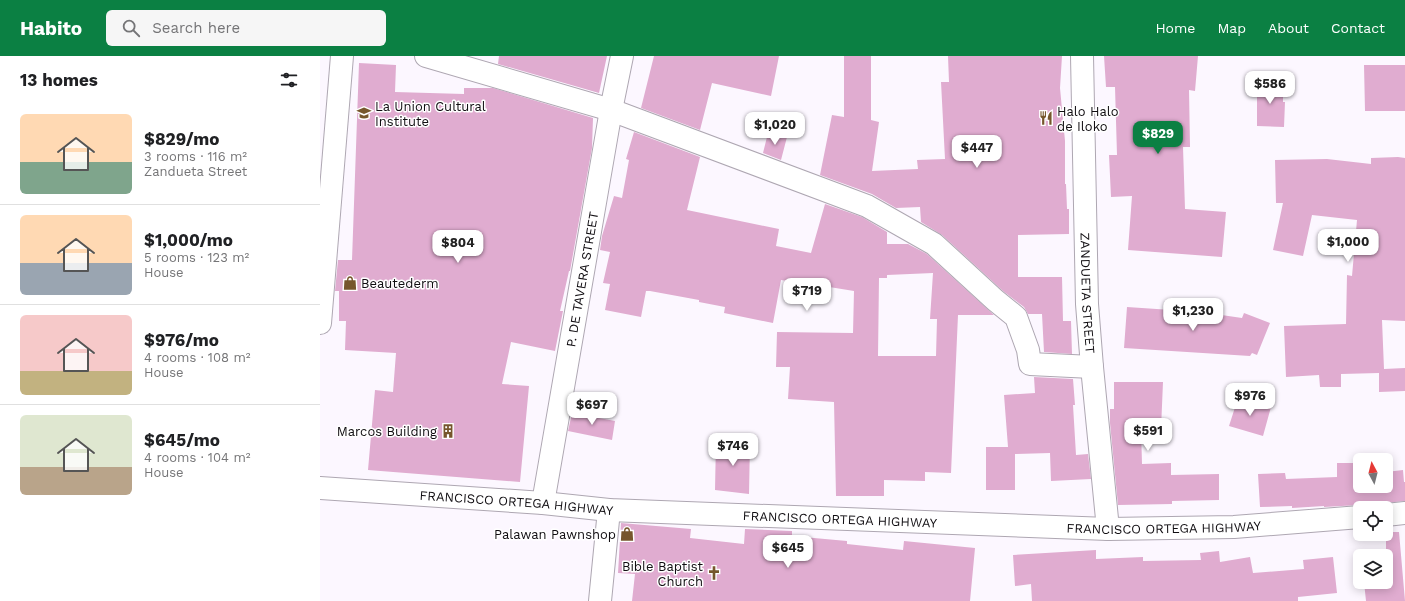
<!DOCTYPE html>
<meta charset="utf-8">
<style>
body{margin:0;font-family:"Work Sans",sans-serif;background:#f6f6f6;color:#202124;height:100vh;display:flex;flex-direction:column;font-size:15px;white-space:nowrap}
*{box-sizing:border-box;margin:0}
p{font-size:13px;color:#757577}
.icon{flex:none;width:22px;height:22px;fill:none;stroke:currentColor;stroke-width:2;stroke-linecap:round;stroke-linejoin:round}
.map{position:relative;flex:1;overflow:hidden}
.side{display:flex;flex-direction:column;background:#fff;width:320px}
.side>*{flex:none}
.needle{width:26px;rotate:353deg}
.tools{position:absolute;left:1033px;top:397px;display:grid;gap:8px}
.tools a{display:grid;place-items:center;width:40px;height:40px;border-radius:6px;background:#fff;box-shadow:0 2px 10px #0003;font-size:20px}
.price{position:absolute;translate:-50% -34px;padding:0 9px;border-radius:8px;background:#fff;color:#222;font-size:13px;line-height:26px;filter:drop-shadow(0 1px 2px #0008)}
.price::after{content:'';position:absolute;left:50%;top:24px;width:12px;height:9px;margin-left:-6px;background:inherit;clip-path:polygon(0 0,100% 0,50% 100%)}
.price.active{background:#0b8043;color:#fff}
ul{padding:0;list-style:none}
li{display:flex;align-items:center;gap:12px;height:100px;padding:0 20px}
li+li{border-top:1px solid #e0e0e0}
li span{display:grid;place-items:center;flex:none;width:112px;height:80px;border-radius:6px;color:#555}
li>.icon{margin-inline-start:auto}
span .icon{width:48px;height:48px;fill:#fffc;stroke-width:1}
li b{font-size:17px}
h2{display:flex;justify-content:space-between;align-items:center;height:48px;padding:0 20px;font-size:17px}
header{display:flex;align-items:center;gap:24px;box-sizing:border-box;height:56px;padding:0 20px;background:#0b8043;color:#fff}
header strong{font-size:19px}
nav{display:flex;gap:22px;margin-inline-start:auto;font-size:14px}
.search{width:280px;height:36px;background:#f6f6f6;display:flex;align-items:center;gap:10px;box-sizing:border-box;padding:0 14px;border-radius:6px;color:#757577;font-size:15px}
main{display:flex;flex:1;min-height:0}
.map>svg:first-child{display:block}
.building{fill:#e0acd0;fill-rule:evenodd}
.lines{fill:none;stroke-linecap:round;stroke-linejoin:round}
.minor-casing{stroke:#aea7b2;stroke-width:24}
.major-casing{stroke:#aea7b2;stroke-width:24}
.minor{stroke:#fff;stroke-width:22}
.major{stroke:#fff;stroke-width:22}
.labels{text-anchor:middle;stroke-width:3;stroke-linejoin:round;paint-order:stroke}
.poi-label{font-size:13px;fill:#100d11;stroke:#fff;text-anchor:start}
.street-label{font-size:13px;fill:#100d11;stroke:#fff}
</style>
<header>
<strong>Habito</strong>
<div class="search"><svg class="icon" aria-label="search" viewBox="0 0 24 24"><circle cx="10" cy="10" r="6"/><path d="M15 15l6 6"/></svg>Search here</div>
<nav><a>Home</a><a>Map</a><a>About</a><a>Contact</a></nav>
</header>
<main>
<section class="side">
<h2>13 homes<svg class="icon" aria-label="filters" viewBox="0 0 24 24"><path d="M4 7h16M4 17h16"/><circle cx="9" cy="7" r="2"/><circle cx="15" cy="17" r="2"/></svg></h2>
<ul>
<li><span style="background:linear-gradient(#ffd9b3 60%,#7fa58c 0)"><svg class="icon" aria-label="home" viewBox="0 0 24 24"><path d="M3 11l9-7 9 7M6 9v11h12V9"/></svg></span><div><b>$829/mo</b><p>3 rooms · 116 m²</p><p>Zandueta Street</p></div></li>
<li><span style="background:linear-gradient(#ffd9b3 60%,#9aa5b1 0)"><svg class="icon" aria-label="home" viewBox="0 0 24 24"><path d="M3 11l9-7 9 7M6 9v11h12V9"/></svg></span><div><b>$1,000/mo</b><p>5 rooms · 123 m²</p><p>House</p></div></li>
<li><span style="background:linear-gradient(#f6c9c9 70%,#c2b280 0)"><svg class="icon" aria-label="home" viewBox="0 0 24 24"><path d="M3 11l9-7 9 7M6 9v11h12V9"/></svg></span><div><b>$976/mo</b><p>4 rooms · 108 m²</p><p>House</p></div></li>
<li><span style="background:linear-gradient(#dfe7d0 65%,#b9a48a 0)"><svg class="icon" aria-label="home" viewBox="0 0 24 24"><path d="M3 11l9-7 9 7M6 9v11h12V9"/></svg></span><div><b>$645/mo</b><p>4 rooms · 104 m²</p><p>House</p></div></li>
</ul>
</section>
<div class="map">
<svg width="1085" height="545" viewBox="0 0 1085 545">
<rect width="100%" height="100%" fill="#fcf7ff"/>
<path class="building" d="M179 0H287L279 37 178 8Z
M334 0H459L451 40 392 27 380 74 321 52Z
M524 0H551V64L559 66 552 115 598 113 597 104 625 103 621 26H629L628 0H742L740 32 745 85V128H746L747 153H749V178L698 179V221H742L743 265H751L752 298 724 296 722 258H708L704 251 683 235 622 179 601 166 600 151 576 152 552 138 500 119 512 59 524 61Z
M784 0H878L875 35 869 34 870 91H863L865 153 906 156 902 201 808 194 812 140 791 141 789 99H797L795 31H786Z
M39 7 76 9 75 36 144 38V32H173L273 62 272 92 250 215H249L240 255H243L235 295 191 286 182 328 209 330 200 426 48 414 55 334 73 336 76 297 25 294 26 265H19V235H15L18 204H32Z
M1044 9H1085V55H1045Z
M937 27 963 28V46H965L964 71 937 70Z
M314 76 380 101 367 154 459 173 456 190 491 197 505 148 542 161 567 176V188H588L607 198 674 259H638L631 417 605 416V425L564 424V440H516L514 346 468 343 470 311H456L457 276 533 277 534 235 497 229V230L461 224 453 267 404 257 405 251 379 246V244L330 235H326L321 261 285 254 290 228 283 227 290 196 280 194 282 180 294 140 302 142 309 104 306 103ZM613 217 610 263H617L616 300H558L559 222H567V219Z
M448 77 467 81 461 104 443 97Z
M1078 101 1085 102V265L1062 264 1064 313 1085 312V335L1059 336V317L1021 318V331H1000L999 319 966 321 964 270 1026 268 1027 219 1032 220 1037 164 992 159 983 200 953 194 963 147H956L955 104 1007 103 1051 108V102Z
M807 251 881 256 922 262 924 257 950 267 937 299 932 297 930 300 804 292Z
M714 321 753 323 755 349H753L756 399 768 398 771 423 731 425 730 397 695 398V434H666V391H688L684 339 715 337Z
M794 326H843L841 373 821 372 822 408 851 407V419L899 418V444L852 445V448L798 449 790 367V353H794Z
M918 342 951 351 943 380 909 370Z
M252 357 295 365 292 384 248 375Z
M396 384 430 386 429 438 395 434Z
M1017 407H1040V430H1066V416L1083 414 1084 426H1085V445L1065 447 1058 450 1047 451 1039 449 1004 451V450L972 452V450L940 451 938 418 965 417 966 423 1017 421Z
M301 467 371 473 370 482 424 488 425 473 472 475V480L527 485V488L583 494 584 485 655 492 650 545H312L315 518 298 517Z
M1066 476H1079L1085 545H1046L1044 526H1066Z
M776 494V503L823 501V505L881 504 880 497 899 495 900 506 930 501 933 517 984 513 983 504 1013 501 1017 537 978 541V545H712L711 528 695 530 693 499Z"/>
<g class="lines">
<defs>
<g id="minor">
<path d="M106 0 291 54 547 150 614 188 675 244 696 261 708 294 710 308 772 311"/>
<path id="s1" d="M762 0 767 248 772 311 788 473"/>
<path d="M0 267 22 0"/>
<path id="s2" d="M223 447 291 54 302 0"/>
<path d="M280 545 289 454"/>
</g>
<g id="major">
<path id="s3" d="M0 432 223 447 289 454 788 473 914 471 1040 461"/>
<path d="M1066 459 1085 457"/>
</g>
</defs>
<use href="#minor" class="minor-casing"/>
<use href="#major" class="major-casing"/>
<use href="#minor" class="minor"/>
<use href="#major" class="major"/>
</g>
<defs>
<symbol id="school-bare" viewBox="-9 -9 18 18"><path d="M0-5L7-2L0 1L-7-2ZM-4 1L0 2.5L4 1V4Q0 6-4 4Z" fill="#76562c" stroke="#fff" stroke-width="2.5" paint-order="stroke"/></symbol>
<symbol id="restaurant-bare" viewBox="-9 -9 18 18"><path d="M-5-6h1v4h1v-4h1v4h1v-4h1v5L-1.5 .5V6h-2V.5L-5-1ZM5-6V6H3V1.5H1.5Q1.5-4 5-6Z" fill="#76562c" stroke="#fff" stroke-width="2.5" paint-order="stroke"/></symbol>
<symbol id="shop-bare" viewBox="-9 -9 18 18"><path d="M-5-2.5h2.3a2.7 3.5 0 0 1 5.4 0H5L5.5 6h-11ZM-1.5-2.5h3a1.5 2.3 0 0 0-3 0Z" fill="#76562c" stroke="#fff" stroke-width="2.5" paint-order="stroke"/></symbol>
<symbol id="building-bare" viewBox="-9 -9 18 18"><path d="M-4-6H4V6H1V3H-1V6H-4ZM-2.5-4.3h1.7v1.8h-1.7ZM.8-4.3h1.7v1.8H.8ZM-2.5-1h1.7V.8h-1.7ZM.8-1h1.7V.8H.8Z" fill="#76562c" stroke="#fff" stroke-width="2.5" paint-order="stroke"/></symbol>
<symbol id="church-bare" viewBox="-9 -9 18 18"><path d="M-1.2-6h2.4v3.5h3.3v2.4h-3.3V6h-2.4V-.1h-3.3v-2.4h3.3Z" fill="#76562c" stroke="#fff" stroke-width="2.5" paint-order="stroke"/></symbol>
</defs>
<g fill-rule="evenodd">
<use href="#school-bare" x="34" y="47" width="20" height="20"/>
<use href="#restaurant-bare" x="716" y="52" width="20" height="20"/>
<use href="#shop-bare" x="20" y="217" width="20" height="20"/>
<use href="#building-bare" x="118" y="365" width="20" height="20"/>
<use href="#shop-bare" x="297" y="468" width="20" height="20"/>
<use href="#church-bare" x="384" y="507" width="20" height="20"/>
</g>
<g class="labels">
<g class="poi-label">
<text x="55" y="55">La Union Cultural<tspan x="55" dy="15">Institute</tspan></text>
<text x="737" y="60">Halo Halo<tspan x="737" dy="15">de Iloko</tspan></text>
<text x="41" y="232">Beautederm</text>
<text x="117" y="380" text-anchor="end">Marcos Building</text>
<text x="296" y="483" text-anchor="end">Palawan Pawnshop</text>
<text x="383" y="515" text-anchor="end">Bible Baptist<tspan x="383" dy="15">Church</tspan></text>
</g>
<g class="street-label">
<text dy="5" stroke="none"><textPath href="#s2" startOffset="227">P. DE TAVERA STREET</textPath></text>
<text dy="5" stroke="none"><textPath href="#s1" startOffset="237">ZANDUETA STREET</textPath></text>
<text dy="5" stroke="none"><textPath href="#s3" startOffset="197">FRANCISCO ORTEGA HIGHWAY</textPath></text>
<text dy="5" stroke="none"><textPath href="#s3" startOffset="521">FRANCISCO ORTEGA HIGHWAY</textPath></text>
<text dy="5" stroke="none"><textPath href="#s3" startOffset="845">FRANCISCO ORTEGA HIGHWAY</textPath></text>
</g>
</g>
</svg>
<div class="tools">
<a><svg class="needle" viewBox="-14 -14 28 28"><path d="M0-13l5 13h-10z" fill="#e53935"/><path d="M0 13l5-13h-10z" fill="#757577"/></svg></a>
<a><svg class="icon" aria-label="locate" viewBox="0 0 24 24"><circle cx="12" cy="12" r="6"/><path d="M12 2v4M12 18v4M2 12h4M18 12h4"/></svg></a>
<a><svg class="icon" aria-label="layers" viewBox="0 0 24 24"><path d="M12 4l9 5-9 5-9-5zM3 14l9 5 9-5"/></svg></a>
</div>
<b class="price" style="left:950px;top:49px">$586</b>
<b class="price" style="left:455px;top:90px">$1,020</b>
<b class="price active" style="left:838px;top:99px">$829</b>
<b class="price" style="left:657px;top:113px">$447</b>
<b class="price" style="left:1028px;top:207px">$1,000</b>
<b class="price" style="left:138px;top:208px">$804</b>
<b class="price" style="left:487px;top:256px">$719</b>
<b class="price" style="left:873px;top:276px">$1,230</b>
<b class="price" style="left:930px;top:361px">$976</b>
<b class="price" style="left:272px;top:370px">$697</b>
<b class="price" style="left:828px;top:396px">$591</b>
<b class="price" style="left:413px;top:411px">$746</b>
<b class="price" style="left:468px;top:513px">$645</b>
</div>
</main>
